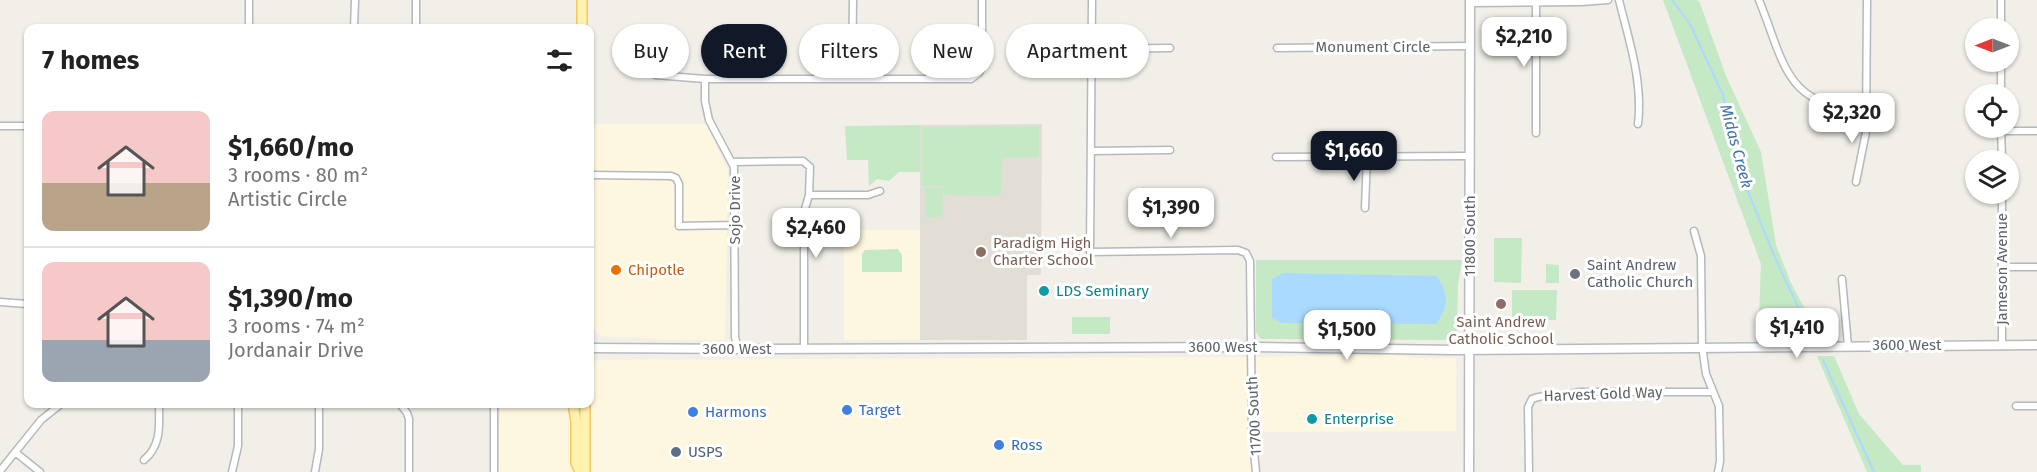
<!DOCTYPE html>
<meta charset="utf-8">
<style>
body{margin:0;font-family:"Fira Sans",sans-serif;background:#f2f2f2;color:#222;height:100vh;display:flex;flex-direction:column;font-size:22px;white-space:nowrap}
*{box-sizing:border-box;margin:0}
p{font-size:20px;color:#767676}
.icon{flex:none;width:33px;height:33px;fill:none;stroke:currentColor;stroke-width:2;stroke-linecap:round;stroke-linejoin:round}
.map{position:relative;flex:1;overflow:hidden}
.details{position:absolute;left:24px;top:24px;width:570px;height:384px;display:flex;flex-direction:column;background:#fff;border-radius:12px;box-shadow:0 2px 4px #0004}
.details>*{flex:none}
.guide{position:absolute;left:612px;top:24px;width:570px;height:54px;display:flex;gap:12px}
.needle{width:39px;rotate:270deg}
.tools{position:absolute;left:1965px;top:18px;display:grid;gap:12px}
.tools a{display:grid;place-items:center;width:54px;height:54px;border-radius:50%;background:#fff;box-shadow:0 2px 4px #0004;font-size:30px}
.price{position:absolute;translate:-50% -51px;padding:0 14px;border-radius:12px;background:#fff;color:#222;font-size:20px;line-height:39px;filter:drop-shadow(0 2px 3px #0008)}
.price::after{content:'';position:absolute;left:50%;top:36px;width:18px;height:14px;margin-left:-9px;background:inherit;clip-path:polygon(0 0,100% 0,50% 100%)}
.price.active{background:#111827;color:#fff}
ul{padding:0;list-style:none}
li{display:flex;align-items:center;gap:18px;height:150px;padding:0 18px}
li+li{border-top:2px solid #e0e0e0}
li span{display:grid;place-items:center;flex:none;width:168px;height:120px;border-radius:12px;color:#555}
li>.icon{margin-inline-start:auto}
span .icon{width:72px;height:72px;fill:#fffc;stroke-width:1}
li b{font-size:26px}
h2{display:flex;justify-content:space-between;align-items:center;height:72px;padding:0 18px;font-size:26px}
.pill{padding:0 21px;border-radius:27px;background:#fff;box-shadow:0 2px 4px #0004;font-size:21px;line-height:54px}
.pill.active{background:#111827;color:#fff}
.map>svg:first-child{display:block}
.commercial{fill:#fef7e0}
.education{fill:#e1ded6}
.green{fill:#c5e8c5}
.water{fill:#aadaff}
.lines{fill:none;stroke-linecap:round;stroke-linejoin:round}
.stream{stroke:#aadaff;stroke-width:2}
.street-casing{stroke:#b5b8bc;stroke-width:9}
.secondary-casing{stroke:#b6babf;stroke-width:11}
.primary-casing{stroke:#f2c960;stroke-width:12}
.street{stroke:#fff;stroke-width:6}
.secondary{stroke:#fff;stroke-width:8}
.primary{stroke:#fff2af;stroke-width:9}
.education-dot{fill:#8d6e63;stroke:#fff;stroke-width:2}
.food-dot{fill:#e8710a;stroke:#fff;stroke-width:2}
.worship-dot{fill:#6b7280;stroke:#fff;stroke-width:2}
.culture-dot{fill:#0f9aa8;stroke:#fff;stroke-width:2}
.shop-dot{fill:#3f7fe0;stroke:#fff;stroke-width:2}
.service-dot{fill:#5c6f8a;stroke:#fff;stroke-width:2}
.labels{text-anchor:middle;stroke-width:6;stroke-linejoin:round;paint-order:stroke}
.street-label{font-size:15px;fill:#5f6368;stroke:#fff}
.education-label{font-size:15px;fill:#785e54;stroke:#fff;text-anchor:start}
.worship-label{font-size:15px;fill:#5b616d;stroke:#fff;text-anchor:start}
.food-label{font-size:15px;fill:#c56008;stroke:#fff;text-anchor:start}
.culture-label{font-size:15px;fill:#0d838f;stroke:#fff;text-anchor:start}
.shop-label{font-size:15px;fill:#366cbe;stroke:#fff;text-anchor:start}
.service-label{font-size:15px;fill:#4e5e75;stroke:#fff;text-anchor:start}
.water-label{font-size:16px;font-style:italic;fill:#4174aa;stroke:#fff}
</style>
<div class="map">
<svg width="2037" height="472" viewBox="0 0 2037 472">
<rect width="100%" height="100%" fill="#f1efe8"/>
<path class="commercial" d="M594 124H706L728 170 725 340H661L634 337H609L601 336 594 330 591 325Z
M844 230H920V340H844Z
M1384 354 1418 358H1456V431L1260 432 1259 472H499L500 404H590V362L599 360 1260 357Z"/>
<path class="education" d="M1042 124 1041 275H1027V340H920V125Z"/>
<path class="green" d="M1663 0H1697L1700 3 1726 76 1761 152 1776 245 1791 283 1807 313 1818 338 1762 339 1759 318 1761 264Z
M920 125V172H899L889 181 877 179 869 186 868 160H847L845 126Z
M1039 126V157L1002 158 1001 194 992 196 944 195V186H922V127Z
M925 188H943L942 217H925Z
M1494 238H1522L1521 283 1494 282Z
M898 249 902 255V272H862V254L865 250Z
M1256 260H1462L1458 285 1457 333 1453 338 1446 340 1261 339 1256 332Z
M1546 264 1559 265V283H1546Z
M1512 290H1557L1556 320H1512Z
M1072 317H1110V334H1072Z
M1817 356H1834L1859 414 1903 465H1921V472H1867Z"/>
<path class="water" d="M1283 273 1437 276C1449 296 1449 305 1436 324L1281 323 1272 318V279Z"/>
<g class="lines">
<path class="stream" d="M1672 0 1690 24 1723 95 1742 177 1776 260 1809 330
M1823 360 1874 472"/>
<defs>
<path id="street" d="M249 0V28
M1092 0 1090 252 1238 250 1246 253 1250 261 1252 432 1256 472
M1619 0C1629 41 1643 81 1638 124
M1759 0C1784 61 1785 110 1867 109
M2001 0V28
M1470 3 1581 2 1608 0
M354 28 355 0
M416 28V0
M1277 48 1470 46
M1093 49 1170 48
M2001 62V94
M655 75 705 79H971L979 73 982 67V0
M852 78 853 0
M705 79V101L709 120 734 167 735 337 738 349
M0 126H28
M2001 128 2002 160
M2001 131H2037
M1536 133V1
M1092 151 1170 150
M1276 157 1470 156
M733 162 803 161 810 167 809 195 804 212V349
M590 175 671 176 676 178 679 184V226L735 225
M1856 182 1866 132 1867 0
M2002 194V345
M809 195H868L880 191
M1365 208 1367 156
M1694 231 1701 256 1702 346 1706 374 1719 406 1720 461 1718 472
M2002 267H2037
M1842 279 1848 346
M0 302 28 304
M400 404 407 413 409 419V472
M494 404V472
M2016 406H2037
M15 452 40 472
M144 460C162 445 159 425 159 404
M0 471 41 420 61 404
M232 472 238 446V404
M315 472 319 449V404
M1529 472 1528 407 1532 399C1547 393 1563 396 1579 392H1713"/>
<path id="secondary" d="M590 348 749 349 1251 347 1453 350 2037 345
M1469 472 1470 0"/>
<path id="primary" d="M582 28V0
M573 404 576 421V463L580 472
M585 472V404"/>
</defs>
<use href="#street" class="street-casing"/>
<use href="#secondary" class="secondary-casing"/>
<use href="#primary" class="primary-casing"/>
<use href="#street" class="street"/>
<use href="#secondary" class="secondary"/>
<use href="#primary" class="primary"/>
</g>
<g class="education-dot">
<circle cx="981" cy="252" r="6"/>
<circle cx="1501" cy="304" r="6"/>
</g>
<circle class="food-dot" cx="616" cy="270" r="6"/>
<circle class="worship-dot" cx="1575" cy="274" r="6"/>
<g class="culture-dot">
<circle cx="1044" cy="291" r="6"/>
<circle cx="1312" cy="419" r="6"/>
</g>
<g class="shop-dot">
<circle cx="847" cy="410" r="6"/>
<circle cx="693" cy="412" r="6"/>
<circle cx="999" cy="445" r="6"/>
</g>
<circle class="service-dot" cx="676" cy="452" r="6"/>
<g class="labels">
<g class="street-label">
<text x="1373" y="52">Monument Circle</text>
<text transform="translate(735 210) rotate(-90)" y="5">Sojo Drive</text>
<text transform="translate(1470 236) rotate(-90)" y="5">11800 South</text>
<text transform="translate(2002 269) rotate(-90)" y="5">Jameson Avenue</text>
<text x="1907" y="350">3600 West</text>
<text x="1223" y="352">3600 West</text>
<text x="737" y="354">3600 West</text>
<text transform="translate(1603 394) rotate(-2)" y="5">Harvest Gold Way</text>
<text transform="translate(1254 416) rotate(-93)" y="5">11700 South</text>
</g>
<g class="education-label">
<text x="993" y="248">Paradigm High<tspan x="993" dy="17">Charter School</tspan></text>
<text x="1501" y="327" text-anchor="middle">Saint Andrew<tspan x="1501" dy="17">Catholic School</tspan></text>
</g>
<g class="worship-label">
<text x="1587" y="270">Saint Andrew<tspan x="1587" dy="17">Catholic Church</tspan></text>
</g>
<g class="food-label">
<text x="628" y="275">Chipotle</text>
</g>
<g class="culture-label">
<text x="1056" y="296">LDS Seminary</text>
<text x="1324" y="424">Enterprise</text>
</g>
<g class="shop-label">
<text x="859" y="415">Target</text>
<text x="705" y="417">Harmons</text>
<text x="1011" y="450">Ross</text>
</g>
<g class="service-label">
<text x="688" y="457">USPS</text>
</g>
<g class="water-label">
<text transform="translate(1737 146) rotate(75)" y="6">Midas Creek</text>
</g>
</g>
</svg>
<div class="tools">
<a><svg class="needle" viewBox="-14 -14 28 28"><path d="M0-13l5 13h-10z" fill="#e53935"/><path d="M0 13l5-13h-10z" fill="#767676"/></svg></a>
<a><svg class="icon" aria-label="locate" viewBox="0 0 24 24"><circle cx="12" cy="12" r="6"/><path d="M12 2v4M12 18v4M2 12h4M18 12h4"/></svg></a>
<a><svg class="icon" aria-label="layers" viewBox="0 0 24 24"><path d="M12 4l9 5-9 5-9-5zM3 14l9 5 9-5"/></svg></a>
</div>
<b class="price" style="left:1524px;top:68px">$2,210</b>
<b class="price" style="left:1852px;top:144px">$2,320</b>
<b class="price active" style="left:1354px;top:182px">$1,660</b>
<b class="price" style="left:1171px;top:239px">$1,390</b>
<b class="price" style="left:816px;top:259px">$2,460</b>
<b class="price" style="left:1797px;top:359px">$1,410</b>
<b class="price" style="left:1347px;top:361px">$1,500</b>
<div class="guide">
<a class="pill">Buy</a>
<a class="pill active">Rent</a>
<a class="pill">Filters</a>
<a class="pill">New</a>
<a class="pill">Apartment</a>
</div>
<section class="details">
<h2>7 homes<svg class="icon" aria-label="filters" viewBox="0 0 24 24"><path d="M4 7h16M4 17h16"/><circle cx="9" cy="7" r="2"/><circle cx="15" cy="17" r="2"/></svg></h2>
<ul>
<li><span style="background:linear-gradient(#f6c9c9 60%,#b9a48a 0)"><svg class="icon" aria-label="home" viewBox="0 0 24 24"><path d="M3 11l9-7 9 7M6 9v11h12V9"/></svg></span><div><b>$1,660/mo</b><p>3 rooms · 80 m²</p><p>Artistic Circle</p></div></li>
<li><span style="background:linear-gradient(#f6c9c9 65%,#9aa5b1 0)"><svg class="icon" aria-label="home" viewBox="0 0 24 24"><path d="M3 11l9-7 9 7M6 9v11h12V9"/></svg></span><div><b>$1,390/mo</b><p>3 rooms · 74 m²</p><p>Jordanair Drive</p></div></li>
</ul>
</section>
</div>
